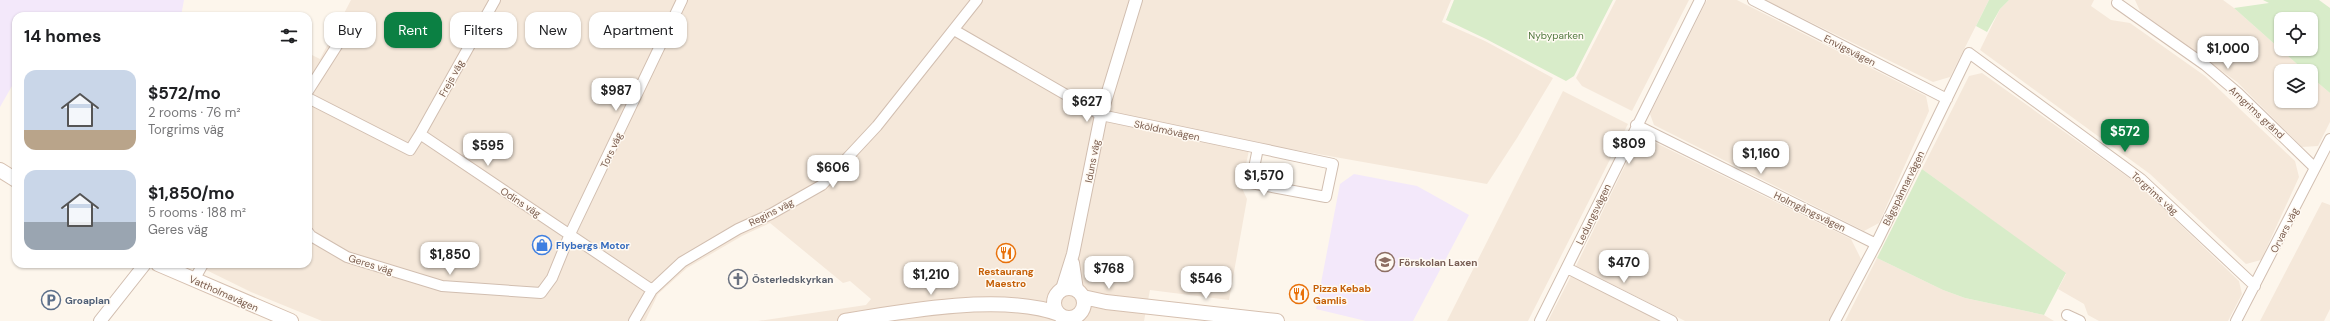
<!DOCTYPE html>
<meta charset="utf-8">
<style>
body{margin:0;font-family:"DM Sans",sans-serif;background:#f2f2f2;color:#202124;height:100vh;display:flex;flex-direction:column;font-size:15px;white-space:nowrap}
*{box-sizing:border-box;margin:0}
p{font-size:13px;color:#757577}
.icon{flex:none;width:22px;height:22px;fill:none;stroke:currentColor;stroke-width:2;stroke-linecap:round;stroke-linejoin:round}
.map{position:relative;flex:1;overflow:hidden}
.sheet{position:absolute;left:12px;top:12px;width:300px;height:256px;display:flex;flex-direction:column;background:#fff;border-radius:12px;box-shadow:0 1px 3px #0004}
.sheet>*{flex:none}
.guide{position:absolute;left:324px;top:12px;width:380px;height:36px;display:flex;gap:8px}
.fabs{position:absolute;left:2274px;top:12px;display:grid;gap:8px}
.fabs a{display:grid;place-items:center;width:44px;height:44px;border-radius:8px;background:#fff;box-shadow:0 1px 3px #0004;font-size:20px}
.price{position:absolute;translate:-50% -34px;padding:0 9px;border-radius:8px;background:#fff;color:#222;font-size:13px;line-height:26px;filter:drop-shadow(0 1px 2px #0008)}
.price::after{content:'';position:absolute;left:50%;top:24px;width:12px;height:9px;margin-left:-6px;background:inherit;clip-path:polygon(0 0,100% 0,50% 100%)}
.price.selected{background:#0b8043;color:#fff}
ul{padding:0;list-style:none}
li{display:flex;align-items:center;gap:12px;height:100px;padding:0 12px}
li span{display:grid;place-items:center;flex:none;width:112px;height:80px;border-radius:12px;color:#555}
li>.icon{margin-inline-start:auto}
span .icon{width:48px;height:48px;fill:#fffc;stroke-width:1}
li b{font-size:17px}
h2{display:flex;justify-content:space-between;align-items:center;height:48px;padding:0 12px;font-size:17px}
.tag{padding:0 14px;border-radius:12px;background:#fff;box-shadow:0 1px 3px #0004;font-size:14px;line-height:36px}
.tag.selected{background:#0b8043;color:#fff}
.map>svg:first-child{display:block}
.residential{fill:#f5e8da}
.education{fill:#f3e8fa}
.green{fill:#d8ecc9;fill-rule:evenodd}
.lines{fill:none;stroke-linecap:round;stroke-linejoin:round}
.minor-casing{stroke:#d1beb0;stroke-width:12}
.tertiary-casing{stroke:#d1beb0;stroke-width:14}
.secondary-casing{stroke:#d6c0b0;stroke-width:16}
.minor{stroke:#fff;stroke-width:10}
.tertiary{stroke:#fff;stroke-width:12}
.secondary{stroke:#fff;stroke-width:14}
.labels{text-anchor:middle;stroke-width:3;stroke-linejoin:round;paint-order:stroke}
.park-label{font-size:10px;fill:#537a41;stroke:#fffaf3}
.street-label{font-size:10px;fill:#7a5c4d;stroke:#fffaf3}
.shop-label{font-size:10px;font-weight:bold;fill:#366cbe;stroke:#fffaf3;text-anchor:start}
.education-label{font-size:10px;font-weight:bold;fill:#785e54;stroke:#fffaf3;text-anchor:start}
.food-label{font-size:10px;font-weight:bold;fill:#c56008;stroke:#fffaf3}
.worship-label{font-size:10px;font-weight:bold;fill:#5b616d;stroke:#fffaf3;text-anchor:start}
.service-label{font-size:10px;font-weight:bold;fill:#4e5e75;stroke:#fffaf3;text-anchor:start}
</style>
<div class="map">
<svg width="2330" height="321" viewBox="0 0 2330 321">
<rect width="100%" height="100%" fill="#fdf6ec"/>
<path class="residential" d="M351 0H1451L1442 22 1485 41 1553 78 1517 138 1487 184 1251 142 1241 186 1247 199 1229 300 1150 290 1144 321H758L866 305 871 299 850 281 843 283 770 223 742 236 687 268 658 294 645 321H322L251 292 194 264H308V53L320 59Z
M1616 0H1689L1632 111 1582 86 1576 78Z
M1707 0H1737L1926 96 1929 111 1879 223 1864 231 1654 125 1650 114Z
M1765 0H1989L1950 77 1933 82Z
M2009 0H2094L2091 6 2111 20 2130 23 2205 76 2295 161 2299 177 2261 260 2246 264 2150 174 1980 50 2000 9Z
M2135 0H2223L2234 8 2305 71H2281V101H2311V77L2330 93V122L2318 146 2302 147 2237 82 2141 13Z
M1982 73 2139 185 2239 281 2242 294 2228 321H2099L2088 315 2084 304 2058 289 2066 274 1922 169 1969 76Z
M1563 91 1628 124 1528 321H1447Z
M1648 139 1851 239 1861 259 1829 321H1685L1576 266 1636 143Z
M2322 202 2330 205V309L2324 321H2260Z
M1877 258 1943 290 1965 298 2044 315 2054 321H1845Z
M1571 276 1663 321H1548Z"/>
<path class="education" d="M0 0H184L181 16H16V79L0 107Z
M1354 174 1417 186 1469 215 1413 321H1366L1316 309 1340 184Z"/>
<path class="green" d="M1454 0H1613L1574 76 1566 81 1486 39 1446 20Z
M1989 0H2009L2000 9 1987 32 1976 26Z
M2263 0H2319L2330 8V93L2311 77V71H2305L2234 8 2269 3ZM2281 19H2311V49H2281Z
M1922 169 2066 273 2044 315 1965 298 1943 290 1877 258Z"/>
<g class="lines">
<defs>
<path id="minor" d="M1753 0 1947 99
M2117 3 2205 65 2238 93 2315 168
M954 30 1101 115 1258 148 1251 183 1326 197 1333 164 1258 148
M308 91 345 33
M308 98 410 150 420 134 652 290
M1636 125 1876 244
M420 134 495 0
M308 232 311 236 347 257 442 286 541 293 552 278 570 234 682 0
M1567 268 1672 321
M194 280 203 264
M2067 315 2080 321
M634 321 652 290 682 262 738 229 771 214 822 185 877 126 977 0
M1540 321 1700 0
M1835 321 1876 244 1969 53 2141 179 2255 286
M2236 321 2330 139"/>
<path id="tertiary" d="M1073 263 1077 290
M1062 289 1073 254 1101 115 1136 0
M100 321 145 264"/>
<path id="secondary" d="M0 170 16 180
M158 264 291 321
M1054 303a15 15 0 1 1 30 0a15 15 0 1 1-30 0Z
M1083 297 1106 302 1277 321
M845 321C903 311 1004 293 1059 314"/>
</defs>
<use href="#minor" class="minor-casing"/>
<use href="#tertiary" class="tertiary-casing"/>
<use href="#secondary" class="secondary-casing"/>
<use href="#minor" class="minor"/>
<use href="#tertiary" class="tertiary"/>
<use href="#secondary" class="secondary"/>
</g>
<defs>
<symbol id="shop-ring" viewBox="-11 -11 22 22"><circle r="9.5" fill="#fffaf3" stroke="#3f7fe0" stroke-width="1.5"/><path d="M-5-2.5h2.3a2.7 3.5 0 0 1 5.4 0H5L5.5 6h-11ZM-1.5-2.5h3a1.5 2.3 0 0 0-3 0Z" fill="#3f7fe0"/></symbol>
<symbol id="restaurant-ring" viewBox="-11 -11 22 22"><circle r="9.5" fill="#fffaf3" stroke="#e8710a" stroke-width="1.5"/><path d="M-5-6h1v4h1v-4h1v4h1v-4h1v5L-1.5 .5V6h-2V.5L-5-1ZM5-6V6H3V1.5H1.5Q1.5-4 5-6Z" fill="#e8710a"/></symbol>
<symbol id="school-ring" viewBox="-11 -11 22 22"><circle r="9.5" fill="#fffaf3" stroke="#8d6e63" stroke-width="1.5"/><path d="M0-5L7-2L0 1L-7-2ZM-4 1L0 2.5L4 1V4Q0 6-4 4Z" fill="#8d6e63"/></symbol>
<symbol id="church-ring" viewBox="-11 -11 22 22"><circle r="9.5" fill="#fffaf3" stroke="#6b7280" stroke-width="1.5"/><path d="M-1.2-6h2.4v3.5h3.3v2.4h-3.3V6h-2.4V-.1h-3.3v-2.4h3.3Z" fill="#6b7280"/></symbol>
<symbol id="parking-ring" viewBox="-11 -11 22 22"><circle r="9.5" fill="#fffaf3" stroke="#5c6f8a" stroke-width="1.5"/><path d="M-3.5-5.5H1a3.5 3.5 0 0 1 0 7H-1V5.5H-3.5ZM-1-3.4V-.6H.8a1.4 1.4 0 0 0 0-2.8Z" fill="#5c6f8a"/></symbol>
</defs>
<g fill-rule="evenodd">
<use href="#shop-ring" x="531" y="234" width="22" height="22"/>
<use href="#restaurant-ring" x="995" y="242" width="22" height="22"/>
<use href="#school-ring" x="1374" y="251" width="22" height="22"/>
<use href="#church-ring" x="727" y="268" width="22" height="22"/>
<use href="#restaurant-ring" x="1288" y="283" width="22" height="22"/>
<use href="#parking-ring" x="40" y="289" width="22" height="22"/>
</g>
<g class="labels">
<g class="park-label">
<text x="1556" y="39">Nybyparken</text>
</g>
<g class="street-label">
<text transform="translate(1850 50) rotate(27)" y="4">Envigsvägen</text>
<text transform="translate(451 78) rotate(-61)" y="4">Frejs väg</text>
<text transform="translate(2257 112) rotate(43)" y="4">Arngrims gränd</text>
<text transform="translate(1167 130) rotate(12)" y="4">Sköldmövägen</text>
<text transform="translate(611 150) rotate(-65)" y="4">Tors väg</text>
<text transform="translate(1092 161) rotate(-79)" y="4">Iduns väg</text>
<text transform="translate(1903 188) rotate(-64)" y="4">Bågspännarvägen</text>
<text transform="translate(2155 193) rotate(42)" y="4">Torgrims väg</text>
<text transform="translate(521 202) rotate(33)" y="4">Odins väg</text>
<text transform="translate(1810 211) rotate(26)" y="4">Holmgångsvägen</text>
<text transform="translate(771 212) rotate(-27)" y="4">Regins väg</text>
<text transform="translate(1593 214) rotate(-64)" y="4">Ledungsvägen</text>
<text transform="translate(2284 230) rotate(-63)" y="4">Orvars väg</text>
<text transform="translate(371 264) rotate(17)" y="4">Geres väg</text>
<text transform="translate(224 293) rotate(24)" y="4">Vattholmavägen</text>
</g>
<g class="shop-label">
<text x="556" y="249">Flybergs Motor</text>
</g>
<g class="education-label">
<text x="1399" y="266">Förskolan Laxen</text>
</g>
<g class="food-label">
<text x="1006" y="275">Restaurang<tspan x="1006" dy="12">Maestro</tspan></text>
<text x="1313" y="292" text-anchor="start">Pizza Kebab<tspan x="1313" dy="12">Gamlis</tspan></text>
</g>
<g class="worship-label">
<text x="752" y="283">Österledskyrkan</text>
</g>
<g class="service-label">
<text x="65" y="304">Groaplan</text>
</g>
</g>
</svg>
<div class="fabs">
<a><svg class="icon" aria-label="locate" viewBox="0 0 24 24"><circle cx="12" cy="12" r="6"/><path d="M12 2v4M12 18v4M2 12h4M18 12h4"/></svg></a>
<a><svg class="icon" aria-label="layers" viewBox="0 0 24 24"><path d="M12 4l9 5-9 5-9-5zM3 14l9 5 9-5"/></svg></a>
</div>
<b class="price" style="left:2228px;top:70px">$1,000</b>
<b class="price" style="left:616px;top:112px">$987</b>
<b class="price" style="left:1087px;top:123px">$627</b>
<b class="price selected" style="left:2125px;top:153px">$572</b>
<b class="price" style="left:1629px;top:165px">$809</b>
<b class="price" style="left:488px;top:167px">$595</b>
<b class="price" style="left:1761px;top:175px">$1,160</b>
<b class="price" style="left:833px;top:189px">$606</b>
<b class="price" style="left:1264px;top:197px">$1,570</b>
<b class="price" style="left:450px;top:276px">$1,850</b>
<b class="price" style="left:1624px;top:284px">$470</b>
<b class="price" style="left:1109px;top:290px">$768</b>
<b class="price" style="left:931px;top:296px">$1,210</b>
<b class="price" style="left:1206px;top:300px">$546</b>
<div class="guide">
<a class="tag">Buy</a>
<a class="tag selected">Rent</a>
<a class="tag">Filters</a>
<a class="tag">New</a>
<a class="tag">Apartment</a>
</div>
<section class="sheet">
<h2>14 homes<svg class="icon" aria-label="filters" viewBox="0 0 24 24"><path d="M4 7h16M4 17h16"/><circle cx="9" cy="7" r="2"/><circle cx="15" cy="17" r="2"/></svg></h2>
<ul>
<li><span style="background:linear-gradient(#c9d6e8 75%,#b9a48a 0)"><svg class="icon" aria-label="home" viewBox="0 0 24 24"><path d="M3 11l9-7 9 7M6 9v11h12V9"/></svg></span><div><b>$572/mo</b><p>2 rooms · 76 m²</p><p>Torgrims väg</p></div></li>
<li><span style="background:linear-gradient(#c9d6e8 65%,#9aa5b1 0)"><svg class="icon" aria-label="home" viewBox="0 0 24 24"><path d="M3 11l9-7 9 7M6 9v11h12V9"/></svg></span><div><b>$1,850/mo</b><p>5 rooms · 188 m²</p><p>Geres väg</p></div></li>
</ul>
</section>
</div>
